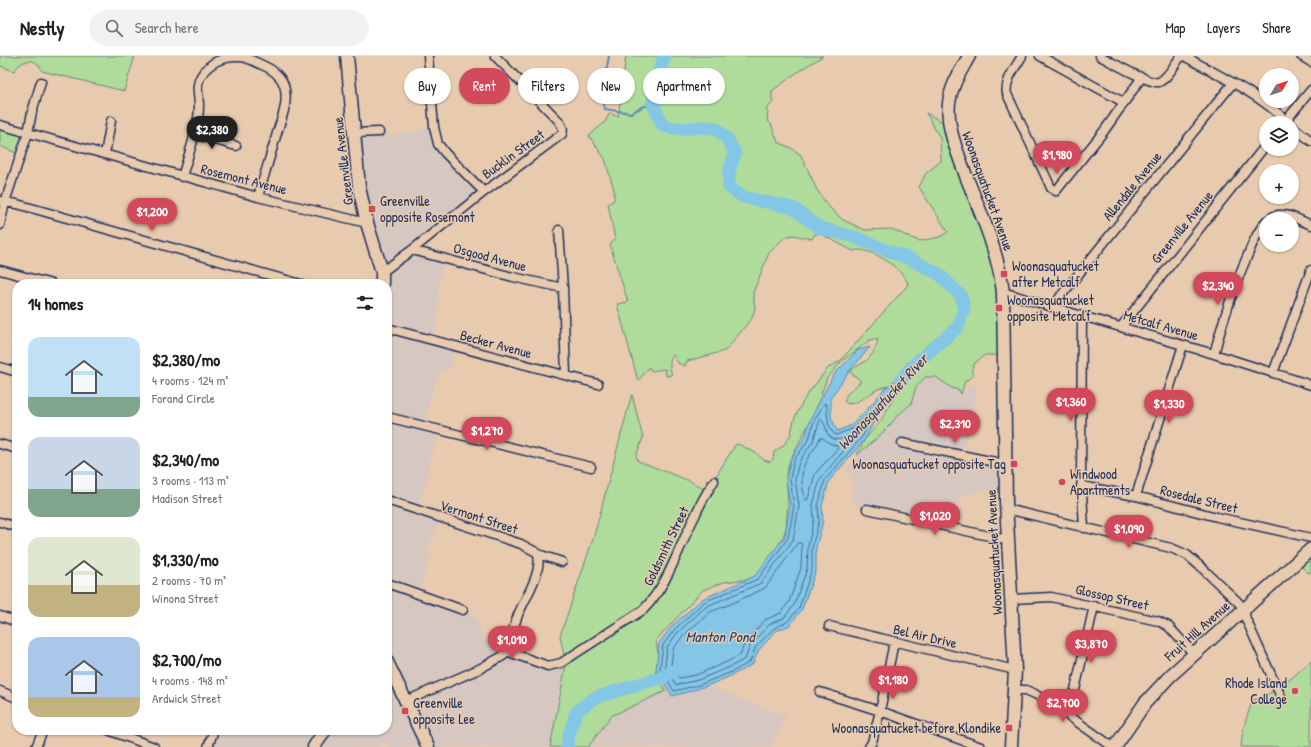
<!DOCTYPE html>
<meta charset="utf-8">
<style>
body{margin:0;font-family:"Patrick Hand",sans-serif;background:#f2f2f2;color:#202124;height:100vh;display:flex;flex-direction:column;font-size:15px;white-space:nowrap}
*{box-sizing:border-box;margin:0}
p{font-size:13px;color:#757577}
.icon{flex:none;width:22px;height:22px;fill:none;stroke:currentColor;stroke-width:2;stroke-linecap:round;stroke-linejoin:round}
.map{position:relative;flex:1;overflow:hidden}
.details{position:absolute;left:12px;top:223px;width:380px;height:456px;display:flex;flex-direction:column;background:#fff;border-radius:16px;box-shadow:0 1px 3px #0004}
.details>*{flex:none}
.top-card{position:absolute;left:404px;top:12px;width:380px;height:36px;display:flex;gap:8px}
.needle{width:26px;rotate:51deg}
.tools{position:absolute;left:1259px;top:12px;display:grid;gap:8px}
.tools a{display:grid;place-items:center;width:40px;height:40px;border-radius:50%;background:#fff;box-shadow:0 1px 3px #0004;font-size:20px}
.price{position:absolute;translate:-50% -34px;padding:0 9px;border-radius:14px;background:#d1495b;color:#fff;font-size:13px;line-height:26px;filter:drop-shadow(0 1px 2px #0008)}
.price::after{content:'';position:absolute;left:50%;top:24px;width:12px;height:9px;margin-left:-6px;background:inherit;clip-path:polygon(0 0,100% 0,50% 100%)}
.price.on{background:#222;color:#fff}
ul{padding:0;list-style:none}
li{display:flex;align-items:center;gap:12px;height:100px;padding:0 16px}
li span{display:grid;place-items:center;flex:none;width:112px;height:80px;border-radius:12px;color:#555}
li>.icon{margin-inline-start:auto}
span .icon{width:48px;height:48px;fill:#fffc;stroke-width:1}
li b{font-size:17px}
h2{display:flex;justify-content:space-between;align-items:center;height:48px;padding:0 16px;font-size:17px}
.pill{padding:0 14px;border-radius:18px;background:#fff;box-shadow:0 1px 3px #0004;font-size:14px;line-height:36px}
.pill.on{background:#d1495b;color:#fff}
header{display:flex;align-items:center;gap:24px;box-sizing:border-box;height:56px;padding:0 20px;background:#fff;border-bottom:1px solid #e0e0e0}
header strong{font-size:19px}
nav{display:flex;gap:22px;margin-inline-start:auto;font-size:14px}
.search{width:280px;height:36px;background:#f2f2f2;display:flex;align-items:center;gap:10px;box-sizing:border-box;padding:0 14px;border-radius:22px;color:#757577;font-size:15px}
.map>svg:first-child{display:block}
.built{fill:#d6c7c1}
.green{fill:#afdc9b;stroke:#65867c}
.water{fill:#84c6e5;stroke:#5a8aaf}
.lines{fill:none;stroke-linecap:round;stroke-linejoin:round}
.shore{stroke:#456b94;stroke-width:1}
.stream{stroke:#5a8aaf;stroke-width:2}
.river{stroke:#84c6e5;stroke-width:13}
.street-casing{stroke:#1b2f5e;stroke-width:11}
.secondary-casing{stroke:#1b2f5e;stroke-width:15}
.street{stroke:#e8cbae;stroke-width:8}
.secondary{stroke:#e8cbae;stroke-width:12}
.poi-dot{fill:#d1495b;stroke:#e8cbae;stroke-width:1.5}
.labels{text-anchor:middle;stroke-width:3;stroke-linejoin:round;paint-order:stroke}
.street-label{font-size:14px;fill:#1b2f5e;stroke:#e8cbae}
.poi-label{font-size:14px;fill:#1b2f5e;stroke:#e8cbae;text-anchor:start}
.water-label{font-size:15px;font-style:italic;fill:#263e6c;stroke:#e8cbae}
</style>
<header>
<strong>Nestly</strong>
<div class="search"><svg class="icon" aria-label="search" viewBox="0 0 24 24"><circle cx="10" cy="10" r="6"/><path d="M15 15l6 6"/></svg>Search here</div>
<nav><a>Map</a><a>Layers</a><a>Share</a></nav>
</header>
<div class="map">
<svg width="1311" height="691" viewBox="0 0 1311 691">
<rect width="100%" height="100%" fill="#e8cbae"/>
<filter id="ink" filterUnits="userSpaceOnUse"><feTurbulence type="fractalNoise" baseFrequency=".025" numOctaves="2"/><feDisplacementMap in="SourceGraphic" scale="8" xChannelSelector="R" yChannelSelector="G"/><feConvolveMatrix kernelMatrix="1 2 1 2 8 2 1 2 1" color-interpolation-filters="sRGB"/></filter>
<g filter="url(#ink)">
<path class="built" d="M430 72 484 137 413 194 445 205 439 223 438 262 433 283 455 292 450 313 448 316 439 315 440 319 434 327 425 368 440 374 432 398 428 404 429 413 424 433 416 453 441 463 425 495 431 502 423 521 419 536 462 554 470 555 480 567 479 573 481 578 484 581 489 579 504 597 540 610 565 604 566 609 550 691H389L387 686 377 691H208L215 674H297L302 675 317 685 326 674H387V228H379L355 78 388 80Z
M926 321H936L952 332 961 335V338L972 328 976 332 973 363 961 399 1003 409 1002 435 980 433 957 444 954 448 958 450 963 456 957 476 863 455 849 439 854 431 851 422 846 413 857 399 877 382 891 368 896 361 911 348 916 331Z
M714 627 721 635 787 660 771 691H588L611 660 666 635 669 639 700 633Z"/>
<path class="green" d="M0 0H135L124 35 42 15C37 0 22 3 14 15L0 10Z
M626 0H823L802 13 772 35V43L773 46 766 54 768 57 767 64 771 68 778 86 791 92 801 99 817 134 828 150 843 164 865 174 892 173 911 182 920 185 940 181 948 176 919 131 926 117 941 105 940 82 926 57 946 68 994 198 1002 299H985L975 307 972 313 973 320 965 325 961 338 960 337V335L952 332 936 321H925L916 331 911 348 896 361 891 368 877 382 857 399 865 383 880 366 896 338 897 333 892 329 878 333 855 347 848 348 844 345 847 338 861 325 852 318 850 315C855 311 859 309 864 306 872 302 877 290 878 282L870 284 841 306 827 322 815 356 790 404 786 418 788 446 786 472 783 481 765 514 751 523 724 526 703 534 656 584 659 607 655 616 666 635 611 660 588 691H550L566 609 560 580 594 480 631 341 632 339 643 382 636 400 638 405 690 425 707 435 735 389 738 388 756 397 764 404 770 406 773 403 774 396 783 390 790 380 795 361 806 340 828 312 840 305 907 230 908 227C901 212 869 189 853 195L819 177 814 179 812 183 793 179 785 181 769 197 753 237 755 252 752 262 725 295 687 305 685 310 678 307 673 299C668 306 670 312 672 319L666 320 665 313 651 315 649 311 638 325 617 248 628 246 610 189 615 183 608 148 614 144V134L605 103 589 80 605 66 610 57 618 61Z
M0 68 29 76 21 99 0 90Z
M1311 493V516L1308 517 1298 507Z
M1311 605V691H1241C1242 674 1247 659 1253 644L1262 642 1276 633 1277 630 1287 626Z"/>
<path class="water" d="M870 291 848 317 831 341V361L837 375 852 369 874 346 883 334 912 310 875 364 865 383 829 425 822 450 823 465 816 492V514L802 553 790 569 776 575 758 595 753 608C728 623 701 633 672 640L656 613 659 587 672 570 702 543 755 520 785 480 790 449 786 423 791 402 805 381 810 364 834 318 858 294Z"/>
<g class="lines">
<path class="shore" d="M825 347 827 349C827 358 827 374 836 379L854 372 873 353H875L876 355 862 381 825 424 818 450 819 465 812 491V513L799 552 787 566 774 572 755 592 750 606 734 615 699 629 674 635 660 612 663 589 675 573 704 546 758 523 788 482 794 450 790 423 794 404 809 383 814 365Z
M822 364C825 368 826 372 827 376 833 389 844 382 853 378L856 380 820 423 813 449 814 464 808 490 807 513 794 549 784 562 770 568 751 588 745 603 732 610 698 624 676 629 665 610 667 591 678 576 707 550 761 527 793 484 799 450 795 423 799 406 813 385 820 364Z
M820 382H823L829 387 837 390 838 392 815 418 808 443 806 444 805 442C802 431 800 419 805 407 809 398 817 392 820 382Z
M798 487H800L802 488 801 512 789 546 781 557 765 564 745 586 740 599 729 605 696 619 679 622 671 609 673 593 683 580 710 556 733 547 765 532Z"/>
<path class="stream" d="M609 0 602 40 605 53 631 57 642 51 653 48"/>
<path class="river" d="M665 0 654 28 653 48 663 70 682 73 701 71 716 72 728 84 735 98 729 116V131L743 141 793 152 820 172 854 181 881 192 910 203 939 218 961 240 964 253 958 271 912 310 901 324
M567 691 568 683 576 656 594 642 646 626 661 622 676 614"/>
<defs>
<path id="street" d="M428 0 434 71 438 88 445 97 484 136
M1022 0C1016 11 1004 25 1007 38L1047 123 1051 132 1056 135 1104 75 1142 21
M1040 0 1123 46
M1100 0C1110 5 1151 29 1159 26 1168 22 1175 8 1181 0
M1184 0C1220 20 1259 38 1289 67
M1301 0 1311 6
M1284 67 1311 34
M0 69 258 141 367 167
M1292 70 1311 85
M354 77 379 76
M194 78 236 90
M105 98 111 65
M182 121C188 100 199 71 199 50 199 39 195 30 201 20 209 6 224 0 240 1 247 1 253 5 260 8 270 12 280 18 284 29 289 46 282 61 277 77 271 98 264 120 258 141
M0 145 17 148 301 228
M1269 163C1282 153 1297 163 1311 169
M0 169 5 146 28 77 32 56 41 26
M559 174 563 232 566 319
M412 194 513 221 563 232
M0 214 52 228
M382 216 412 194 484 136 562 78C564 73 562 70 559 65L495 0
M1003 236 1082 260 1214 298 1311 329
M1054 251 1060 241 1233 27
M1082 260 1081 418 1084 472
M1121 271 1266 89
M387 272 598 328
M1214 298C1223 265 1233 232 1247 201 1252 188 1257 176 1266 165
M0 311 17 316
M1273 317 1311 214
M387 361 591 411
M902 387 1005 408
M0 388 17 393
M1081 430 1136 440 1217 461 1311 482
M1136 440 1183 289
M387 444 521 488 536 496 538 498 562 506
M867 453 1007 484
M1006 453 1171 492 1187 499 1202 512 1238 546 1244 553 1246 563 1282 643
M0 466 17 471
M387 527 463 554
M1012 543 1051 541 1158 565 1168 570 1194 598
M0 560 17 566
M829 570 1015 614
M506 595 548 610 561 607 643 554C669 528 678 492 695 460 700 448 707 436 714 425
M1015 634H1026L1035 638 1066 658 1113 691
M0 635 17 642
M820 636 880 655 981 691
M406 645 479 613 503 600C509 587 513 573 518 559 525 542 542 518 538 498
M1066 658 1072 647 1094 550
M108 674 154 691
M36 691 43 674
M208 691 214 674
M869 691 872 686 880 655 894 586"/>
<path id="secondary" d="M347 0 359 131 367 167 382 216V228
M969 0C961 15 951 29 949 47 946 72 958 97 966 120 981 158 998 195 1003 236L1006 446 1015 614 1011 691
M387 606 428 691
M314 691 325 674
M1115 691 1145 647 1170 620 1311 493"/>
</defs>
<use href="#street" class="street-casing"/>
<use href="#secondary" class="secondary-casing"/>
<use href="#street" class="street"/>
<use href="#secondary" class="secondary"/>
</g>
</g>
<g class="poi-dot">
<rect x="368" y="149" width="8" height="8" rx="2"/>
<rect x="1000" y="214" width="8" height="8" rx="2"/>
<rect x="995" y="248" width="8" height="8" rx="2"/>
<rect x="1010" y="404" width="8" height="8" rx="2"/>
<circle cx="1062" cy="426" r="4"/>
<circle cx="1295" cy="635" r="4"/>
<rect x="401" y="651" width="8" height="8" rx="2"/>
<rect x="1005" y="668" width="8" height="8" rx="2"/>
</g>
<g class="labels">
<g class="street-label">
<text transform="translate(513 98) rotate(-36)" y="5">Bucklin Street</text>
<text transform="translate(343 105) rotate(-97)" y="5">Greenville Avenue</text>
<text transform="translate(244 123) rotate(14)" y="5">Rosemont Avenue</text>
<text transform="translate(1132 130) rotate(-51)" y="5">Allendale Avenue</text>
<text transform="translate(988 135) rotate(70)" y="5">Woonasquatucket Avenue</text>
<text transform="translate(1182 171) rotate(-51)" y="5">Greenville Avenue</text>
<text transform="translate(490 201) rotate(15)" y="5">Osgood Avenue</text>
<text transform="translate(1161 269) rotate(16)" y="5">Metcalf Avenue</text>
<text transform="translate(496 288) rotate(15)" y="5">Becker Avenue</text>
<text transform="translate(1199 443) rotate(14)" y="5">Rosedale Street</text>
<text transform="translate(479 461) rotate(18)" y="5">Vermont Street</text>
<text transform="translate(666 490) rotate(-64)" y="5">Goldsmith Street</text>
<text transform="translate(994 496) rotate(-93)" y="5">Woonasquatucket Avenue</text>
<text transform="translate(1112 541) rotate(13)" y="5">Glossop Street</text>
<text transform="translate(1197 575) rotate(-42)" y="5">Fruit Hill Avenue</text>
<text transform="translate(925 580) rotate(13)" y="5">Bel Air Drive</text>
</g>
<g class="poi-label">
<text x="380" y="150">Greenville<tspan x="380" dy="16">opposite Rosemont</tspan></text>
<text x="1012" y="215">Woonasquatucket<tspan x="1012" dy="16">after Metcalf</tspan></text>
<text x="1007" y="249">Woonasquatucket<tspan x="1007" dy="16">opposite Metcalf</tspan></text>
<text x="1006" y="413" text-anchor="end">Woonasquatucket opposite Tag</text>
<text x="1070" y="423">Windwood<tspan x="1070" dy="16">Apartments</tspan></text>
<text x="1287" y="632" text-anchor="end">Rhode Island<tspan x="1287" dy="16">College</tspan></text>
<text x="413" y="652">Greenville<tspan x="413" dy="16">opposite Lee</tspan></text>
<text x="1001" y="677" text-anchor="end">Woonasquatucket before Klondike</text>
</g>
<g class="water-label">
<text transform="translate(883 346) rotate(-47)" y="5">Woonasquatucket River</text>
<text x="720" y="586">Manton Pond</text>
</g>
</g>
</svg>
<div class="tools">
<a><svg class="needle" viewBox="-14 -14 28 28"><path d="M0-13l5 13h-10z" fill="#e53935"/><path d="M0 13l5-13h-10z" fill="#757577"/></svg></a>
<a><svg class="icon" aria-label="layers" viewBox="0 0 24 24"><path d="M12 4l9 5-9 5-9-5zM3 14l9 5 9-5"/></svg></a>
<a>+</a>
<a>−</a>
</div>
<b class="price on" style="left:212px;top:94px">$2,380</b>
<b class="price" style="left:1057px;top:119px">$1,980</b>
<b class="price" style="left:152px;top:176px">$1,200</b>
<b class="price" style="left:1218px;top:250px">$2,340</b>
<b class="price" style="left:1071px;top:366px">$1,360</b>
<b class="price" style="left:1169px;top:368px">$1,330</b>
<b class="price" style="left:955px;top:388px">$2,310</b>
<b class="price" style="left:487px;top:395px">$1,270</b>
<b class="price" style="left:935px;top:480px">$1,020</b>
<b class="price" style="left:1129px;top:493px">$1,090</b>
<b class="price" style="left:512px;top:604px">$1,010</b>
<b class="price" style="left:1091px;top:608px">$3,870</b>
<b class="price" style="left:893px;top:644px">$1,180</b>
<b class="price" style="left:1063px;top:667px">$2,700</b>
<div class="top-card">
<a class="pill">Buy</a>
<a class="pill on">Rent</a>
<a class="pill">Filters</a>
<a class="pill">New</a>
<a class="pill">Apartment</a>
</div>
<section class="details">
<h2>14 homes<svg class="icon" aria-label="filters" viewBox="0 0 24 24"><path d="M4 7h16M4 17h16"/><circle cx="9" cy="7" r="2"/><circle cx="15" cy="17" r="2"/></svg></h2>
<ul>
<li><span style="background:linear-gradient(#bfe0f5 75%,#7fa58c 0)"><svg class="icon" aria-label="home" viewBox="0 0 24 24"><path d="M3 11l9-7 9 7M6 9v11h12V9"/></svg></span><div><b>$2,380/mo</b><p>4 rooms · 124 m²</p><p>Forand Circle</p></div></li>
<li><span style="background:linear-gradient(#c9d6e8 65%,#7fa58c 0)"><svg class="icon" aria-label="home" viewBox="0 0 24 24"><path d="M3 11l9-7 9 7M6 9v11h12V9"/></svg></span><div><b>$2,340/mo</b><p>3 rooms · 113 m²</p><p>Madison Street</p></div></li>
<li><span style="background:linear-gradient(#dfe7d0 60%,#c2b280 0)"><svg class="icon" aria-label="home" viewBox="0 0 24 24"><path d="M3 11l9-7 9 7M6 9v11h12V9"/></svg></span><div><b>$1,330/mo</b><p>2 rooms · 70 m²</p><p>Winona Street</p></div></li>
<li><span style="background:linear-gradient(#a9c7e8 75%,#c2b280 0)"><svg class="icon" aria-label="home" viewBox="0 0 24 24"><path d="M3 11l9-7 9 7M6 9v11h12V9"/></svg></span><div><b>$2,700/mo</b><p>4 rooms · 148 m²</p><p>Ardwick Street</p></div></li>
</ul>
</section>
</div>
